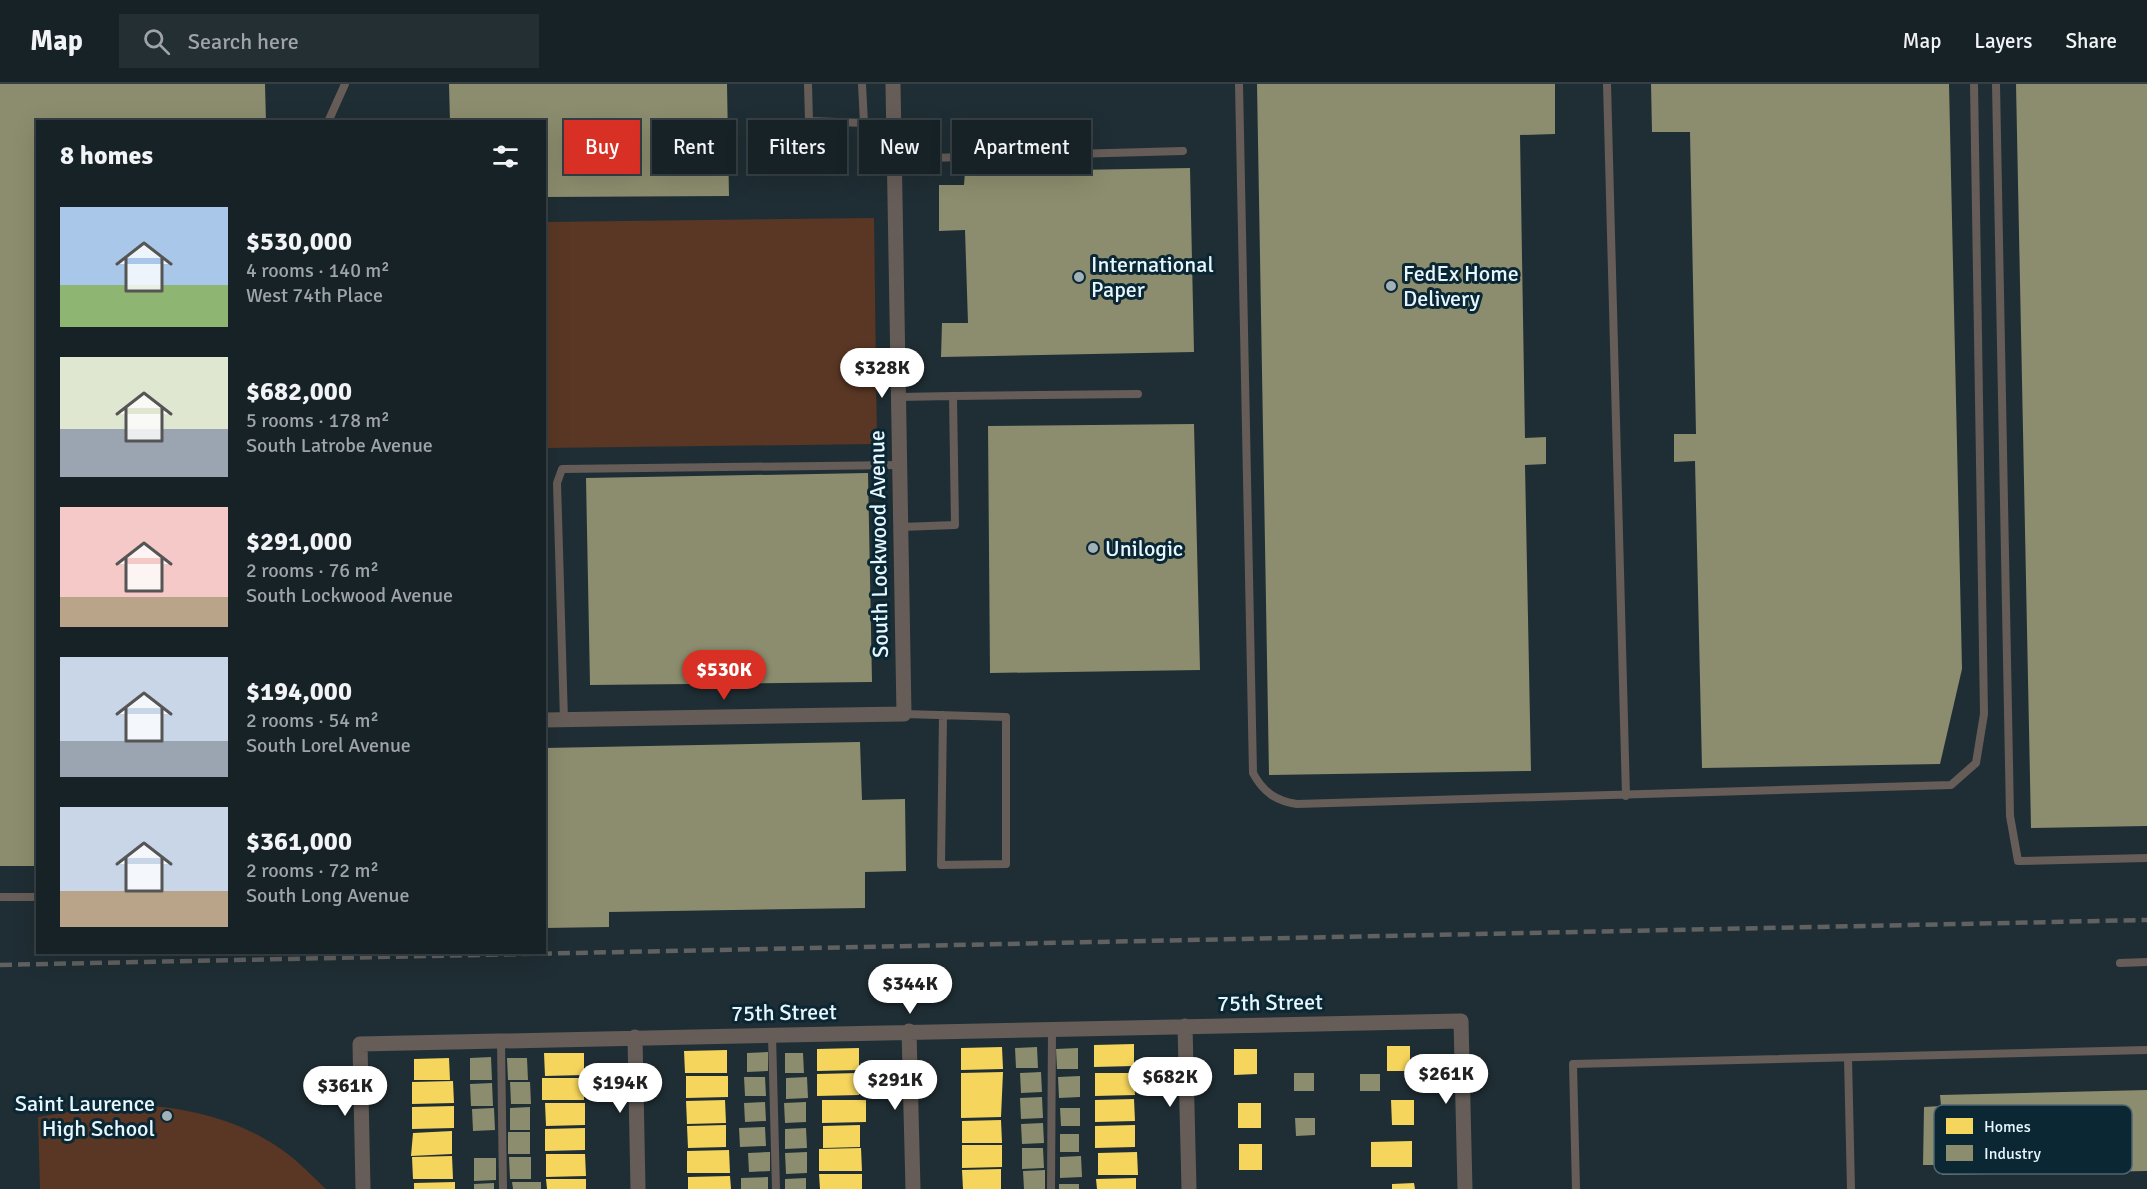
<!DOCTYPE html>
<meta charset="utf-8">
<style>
body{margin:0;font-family:Signika,sans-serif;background:#242f33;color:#f1f3f6;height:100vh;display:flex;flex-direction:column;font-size:22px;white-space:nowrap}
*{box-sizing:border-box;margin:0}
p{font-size:20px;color:#9ea4a7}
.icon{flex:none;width:33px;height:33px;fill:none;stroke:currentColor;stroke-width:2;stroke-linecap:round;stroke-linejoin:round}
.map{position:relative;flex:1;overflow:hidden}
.panel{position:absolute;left:36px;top:36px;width:510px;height:834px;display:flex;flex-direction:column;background:#172227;border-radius:0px;box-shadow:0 6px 24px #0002,0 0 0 2px #363f44}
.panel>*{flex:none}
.guide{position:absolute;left:564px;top:36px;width:570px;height:54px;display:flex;gap:12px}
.price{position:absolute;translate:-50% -51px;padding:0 14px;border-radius:21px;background:#fff;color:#222;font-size:20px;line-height:39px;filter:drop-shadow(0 2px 3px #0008)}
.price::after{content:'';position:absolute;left:50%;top:36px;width:18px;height:14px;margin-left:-9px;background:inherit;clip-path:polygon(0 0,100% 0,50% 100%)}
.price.active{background:#d93025;color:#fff}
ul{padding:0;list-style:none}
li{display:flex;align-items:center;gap:18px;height:150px;padding:0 24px}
li span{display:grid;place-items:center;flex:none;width:168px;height:120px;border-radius:0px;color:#555}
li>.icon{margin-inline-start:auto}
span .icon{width:72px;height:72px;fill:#fffc;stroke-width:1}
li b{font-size:26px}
h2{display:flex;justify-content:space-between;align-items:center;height:72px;padding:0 24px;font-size:26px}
.tag{padding:0 21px;border-radius:0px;background:#172227;box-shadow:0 6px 24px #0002,0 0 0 2px #363f44;font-size:21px;line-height:54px}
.tag.active{background:#d93025;color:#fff}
header{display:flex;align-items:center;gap:36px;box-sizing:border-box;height:84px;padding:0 30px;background:#172227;border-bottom:2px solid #363f44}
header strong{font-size:28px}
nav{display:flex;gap:33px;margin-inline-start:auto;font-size:21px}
.search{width:420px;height:54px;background:#242f33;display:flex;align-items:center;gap:15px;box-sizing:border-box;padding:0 21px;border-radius:0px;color:#9ea4a7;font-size:22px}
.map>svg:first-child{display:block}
.green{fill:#593724}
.homes{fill:#f6d55c}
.industry{fill:#8c8c6e}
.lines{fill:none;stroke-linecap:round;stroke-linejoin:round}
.service{stroke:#665d58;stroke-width:8}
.minor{stroke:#665d58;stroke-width:15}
.rail{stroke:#606160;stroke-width:4.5;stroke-dasharray:12 6;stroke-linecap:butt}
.poi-dot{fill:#a1b1b8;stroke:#0b2733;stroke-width:2}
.labels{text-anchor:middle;stroke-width:6;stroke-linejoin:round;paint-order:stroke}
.poi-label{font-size:22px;fill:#e7f7ff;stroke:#0b2733;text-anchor:start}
.street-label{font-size:22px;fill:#e7f7ff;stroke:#0b2733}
.key{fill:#0b2733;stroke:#4d6570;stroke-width:1.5}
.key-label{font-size:16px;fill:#e7f7ff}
</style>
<header>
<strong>Map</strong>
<div class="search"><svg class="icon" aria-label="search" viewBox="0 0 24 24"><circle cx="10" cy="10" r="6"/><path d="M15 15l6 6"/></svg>Search here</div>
<nav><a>Map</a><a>Layers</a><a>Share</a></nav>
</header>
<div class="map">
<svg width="2147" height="1105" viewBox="0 0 2147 1105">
<rect width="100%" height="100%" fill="#1f2e34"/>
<path class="green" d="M874 134 877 360 545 364V138Z
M117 1020C176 1021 236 1032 285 1068 299 1078 313 1093 326 1105H40L38 1033Z"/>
<path class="homes" d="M1134 960V982L1094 983V961Z
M1387 962H1410V987H1387Z
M1002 963 1003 985 961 986V964Z
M859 964V986L817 987V965Z
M1234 965H1257V990L1234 991Z
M727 966V989H685L684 967Z
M544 969H584V991L545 992Z
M449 974 450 996H414V975Z
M1003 988 1001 1033 961 1034V989Z
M859 989V1011L817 1012V990Z
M1095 989H1134L1135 1011 1095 1012Z
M686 992H728V1013L686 1014Z
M542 994H584V1016H542Z
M453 997 454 1019 412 1020V998Z
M1134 1015 1135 1037 1095 1038V1016Z
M725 1016 726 1039 687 1040 686 1017Z
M822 1016H866V1038L822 1039Z
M1391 1016H1414V1041H1392Z
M545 1019H585V1041L546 1042Z
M1238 1019H1261V1044H1238Z
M454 1022V1044L412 1045V1023Z
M1001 1036 1002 1059H962V1037Z
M726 1041V1063L688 1064 687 1042Z
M860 1041V1063L823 1064V1042Z
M1135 1041V1063L1095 1064V1042Z
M585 1044V1066L545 1067V1045Z
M452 1047V1070L411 1072 413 1049Z
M1412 1057V1083H1371V1058Z
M1239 1060H1262V1086H1239Z
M962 1061H1002V1083L962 1084Z
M861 1064 862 1087H819V1065Z
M729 1066 730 1089H687V1067Z
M1137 1068 1138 1091H1098V1069Z
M546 1070H585L586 1092 546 1093Z
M452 1072 453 1095H413L412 1073Z
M1001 1085V1105H963L962 1086Z
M819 1090H862V1105H820Z
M730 1092 731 1105H688V1093Z
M1136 1094V1105H1097L1096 1095Z
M546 1095H586V1105H547Z
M455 1098V1105H414V1099Z
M1414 1099 1415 1105H1392V1100Z"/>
<path class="industry" d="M0 0H265L266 38H38V782H0Z
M449 0H727L729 112 544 113V38H450Z
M1257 0H1555V50L1520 51 1525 354 1546 353V380L1525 381 1531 687 1269 691Z
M1651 0H1949L1962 585 1940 680 1702 684 1695 377 1674 378V350H1696L1690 48H1652Z
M2016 0H2147V742L2031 744Z
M1190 84 1194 268 941 273 942 239H968L965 146 939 147V101H964L965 88Z
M1194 340 1200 586 990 589 988 342Z
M868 389 872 598 590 601 586 394Z
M860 658 862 716 905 715 906 787 865 788V824L609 828V843L544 844V664Z
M1037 963 1038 984H1016L1015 964Z
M1078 964V985H1057L1056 965Z
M768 968V987L747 988V969Z
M785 969H803L804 989H785Z
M491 973 492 996H470V974Z
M507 974H527L528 996H508Z
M1041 988 1042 1008 1021 1009 1020 989Z
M1294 989H1314V1007H1294Z
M1360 990H1380V1007H1360Z
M1080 992V1013L1059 1014 1058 993Z
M744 993H765L766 1012H745Z
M807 993 808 1014 786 1015V994Z
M510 998H530L531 1020H511Z
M492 999 493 1022H471L470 1000Z
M2147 1006V1087L1942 1091 1943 1081H1923L1924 1023 1941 1022 1940 1011Z
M1042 1013 1043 1034 1021 1035 1020 1014Z
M765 1018 766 1037 745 1038 744 1019Z
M806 1018V1038L785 1039 784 1019Z
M530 1023V1046H510V1024Z
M494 1024 495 1046 473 1047 472 1025Z
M1060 1024H1080V1042H1061Z
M1295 1034H1315V1051L1296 1052Z
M1043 1039 1044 1059 1022 1060 1021 1040Z
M765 1043 766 1062 740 1063 739 1044Z
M806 1044 807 1064 785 1065V1045Z
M508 1048H530V1070H508Z
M1060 1050H1079V1068H1060Z
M1022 1064H1043L1044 1084 1022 1085Z
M770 1068V1087L749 1088 748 1069Z
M807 1068V1089L786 1090 785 1069Z
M1081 1072 1082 1093 1060 1094V1073Z
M509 1073H531V1095H510Z
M474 1074H496V1096L474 1097Z
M1045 1086V1105H1024L1023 1087Z
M768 1093V1105H741V1094Z
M806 1094V1105H785V1095Z
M512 1098H541V1105H513Z
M494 1099V1105H474V1100Z
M1059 1100H1079V1105H1059Z"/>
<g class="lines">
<path class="service" d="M808 0 809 37 893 40
M862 0 864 39
M1239 0 1253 689C1263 708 1276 717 1297 720L1951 701 1976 679 1984 630 1974 0
M1607 0 1626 712
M1996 0 2010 732 2018 777 2147 774
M328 38 345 0
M894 75 1183 67
M953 312 1138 310
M898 313 953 312 955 441 901 443
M904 630 1006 633V780L941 781 943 631
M564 636 557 399 562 385 899 381
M0 813H38
M2120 879 2147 878
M772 951 776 1105
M501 957 503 1105
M1848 974 1851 1105
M1051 1105 1052 945
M1576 1105 1573 980 2147 966"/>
<path class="minor" d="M544 636 904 630 893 0
M1185 942 1189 1105
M909 947 913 1105
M635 953 638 1105
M363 1105 360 960 1461 937 1465 1105"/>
<path class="rail" d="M0 881 2147 836"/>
</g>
<g class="poi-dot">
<circle cx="1079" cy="193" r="6"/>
<circle cx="1391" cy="202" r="6"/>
<circle cx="1093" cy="464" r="6"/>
<circle cx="167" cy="1032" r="6"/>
</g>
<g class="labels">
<g class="poi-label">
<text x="1091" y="188">International<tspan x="1091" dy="25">Paper</tspan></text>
<text x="1403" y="197">FedEx Home<tspan x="1403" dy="25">Delivery</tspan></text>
<text x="1105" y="472">Unilogic</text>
<text x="155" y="1027" text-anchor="end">Saint Laurence<tspan x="155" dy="25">High School</tspan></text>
</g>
<g class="street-label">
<text transform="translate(878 460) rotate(-91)" y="8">South Lockwood Avenue</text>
<text transform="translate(1270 918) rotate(-1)" y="8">75th Street</text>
<text transform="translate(784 928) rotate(-1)" y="8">75th Street</text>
</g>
</g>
<rect x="1934" y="1021" width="198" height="69" rx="9" class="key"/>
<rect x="1946" y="1034" width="27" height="16" fill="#f6d55c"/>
<rect x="1946" y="1061" width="27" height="16" fill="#8c8c6e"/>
<g class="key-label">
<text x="1984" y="1048">Homes</text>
<text x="1984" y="1075">Industry</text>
</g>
</svg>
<b class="price" style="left:882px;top:315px">$328K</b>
<b class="price active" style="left:724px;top:617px">$530K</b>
<b class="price" style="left:910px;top:931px">$344K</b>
<b class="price" style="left:1446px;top:1021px">$261K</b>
<b class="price" style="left:1170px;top:1024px">$682K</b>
<b class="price" style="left:895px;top:1027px">$291K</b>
<b class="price" style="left:620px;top:1030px">$194K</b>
<b class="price" style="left:345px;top:1033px">$361K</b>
<div class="guide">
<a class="tag active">Buy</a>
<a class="tag">Rent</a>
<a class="tag">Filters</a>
<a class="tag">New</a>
<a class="tag">Apartment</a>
</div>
<section class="panel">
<h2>8 homes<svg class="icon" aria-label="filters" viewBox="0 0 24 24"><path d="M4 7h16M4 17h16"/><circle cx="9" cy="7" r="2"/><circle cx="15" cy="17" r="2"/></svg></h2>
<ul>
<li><span style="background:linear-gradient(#a9c7e8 65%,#8fb573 0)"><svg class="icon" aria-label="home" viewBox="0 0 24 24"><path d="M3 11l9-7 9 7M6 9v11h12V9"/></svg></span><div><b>$530,000</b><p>4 rooms · 140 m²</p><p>West 74th Place</p></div></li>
<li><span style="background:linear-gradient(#dfe7d0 60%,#9aa5b1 0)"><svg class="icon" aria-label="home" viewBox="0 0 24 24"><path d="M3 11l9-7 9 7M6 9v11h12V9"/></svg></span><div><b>$682,000</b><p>5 rooms · 178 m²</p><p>South Latrobe Avenue</p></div></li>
<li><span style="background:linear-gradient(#f6c9c9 75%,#b9a48a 0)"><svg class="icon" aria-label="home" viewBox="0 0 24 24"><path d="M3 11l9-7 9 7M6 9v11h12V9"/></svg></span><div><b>$291,000</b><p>2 rooms · 76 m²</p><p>South Lockwood Avenue</p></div></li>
<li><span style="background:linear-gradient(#c9d6e8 70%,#9aa5b1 0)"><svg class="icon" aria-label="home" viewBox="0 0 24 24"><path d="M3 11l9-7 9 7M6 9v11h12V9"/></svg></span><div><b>$194,000</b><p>2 rooms · 54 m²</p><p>South Lorel Avenue</p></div></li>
<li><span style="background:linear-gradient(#c9d6e8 70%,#b9a48a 0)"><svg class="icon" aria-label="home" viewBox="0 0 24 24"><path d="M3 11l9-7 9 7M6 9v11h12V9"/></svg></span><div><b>$361,000</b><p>2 rooms · 72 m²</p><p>South Long Avenue</p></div></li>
</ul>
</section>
</div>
